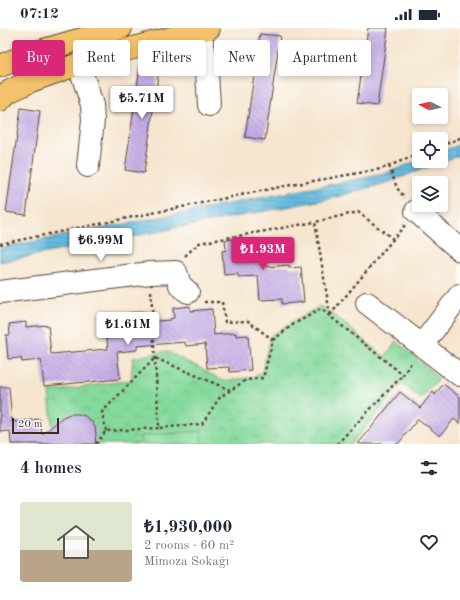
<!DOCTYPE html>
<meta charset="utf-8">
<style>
body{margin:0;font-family:"Old Standard TT",serif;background:#f6f6f7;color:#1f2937;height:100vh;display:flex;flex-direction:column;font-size:15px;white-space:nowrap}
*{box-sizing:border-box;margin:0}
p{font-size:13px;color:#747a83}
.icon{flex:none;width:22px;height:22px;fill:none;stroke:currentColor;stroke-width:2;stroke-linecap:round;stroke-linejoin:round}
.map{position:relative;height:416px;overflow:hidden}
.details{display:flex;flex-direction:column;background:#fff;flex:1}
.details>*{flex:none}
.top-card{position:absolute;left:12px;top:12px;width:436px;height:36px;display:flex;gap:8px}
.needle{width:26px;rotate:277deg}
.buttons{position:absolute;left:412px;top:60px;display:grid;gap:8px}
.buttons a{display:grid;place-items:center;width:36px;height:36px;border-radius:4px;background:#fff;box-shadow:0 2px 6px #0003;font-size:20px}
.scale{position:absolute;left:12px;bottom:10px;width:47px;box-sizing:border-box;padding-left:4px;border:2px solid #3b2a1e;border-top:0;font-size:11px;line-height:14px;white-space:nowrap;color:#3b2a1e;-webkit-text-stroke:3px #fdfcf7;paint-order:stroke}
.price{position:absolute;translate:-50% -34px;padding:0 9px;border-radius:4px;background:#fff;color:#222;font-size:13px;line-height:26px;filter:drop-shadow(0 1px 2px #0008)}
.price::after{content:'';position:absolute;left:50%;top:24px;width:12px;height:9px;margin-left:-6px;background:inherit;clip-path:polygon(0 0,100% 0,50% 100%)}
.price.on{background:#db2777;color:#fff}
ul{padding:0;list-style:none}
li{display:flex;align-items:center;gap:12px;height:100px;padding:0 20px}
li+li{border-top:1px solid #e0e1e3}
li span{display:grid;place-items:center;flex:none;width:112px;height:80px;border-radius:4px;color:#555}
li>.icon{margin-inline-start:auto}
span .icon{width:48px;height:48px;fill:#fffc;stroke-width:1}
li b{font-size:17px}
h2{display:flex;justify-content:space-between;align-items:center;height:48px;padding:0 20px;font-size:17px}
.tag{padding:0 14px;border-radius:4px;background:#fff;box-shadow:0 2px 6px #0003;font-size:14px;line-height:36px}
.tag.on{background:#db2777;color:#fff}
.status{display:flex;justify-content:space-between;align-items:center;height:28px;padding:0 20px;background:#fff;direction:ltr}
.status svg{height:11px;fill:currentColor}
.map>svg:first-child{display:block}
.park{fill:url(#park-crowns);stroke:#60825d}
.pitch{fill:#84d99c;stroke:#60825d}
.water{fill:url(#water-rules);stroke:#507380}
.building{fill:url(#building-back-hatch)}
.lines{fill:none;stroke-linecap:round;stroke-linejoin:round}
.minor-casing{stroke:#574639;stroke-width:24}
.major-casing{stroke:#574639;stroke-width:24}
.path{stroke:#574639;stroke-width:2.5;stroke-dasharray:3 3;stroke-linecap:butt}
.minor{stroke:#fff;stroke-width:22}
.major{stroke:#f3c26a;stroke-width:22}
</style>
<div class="status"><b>07:12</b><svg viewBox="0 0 49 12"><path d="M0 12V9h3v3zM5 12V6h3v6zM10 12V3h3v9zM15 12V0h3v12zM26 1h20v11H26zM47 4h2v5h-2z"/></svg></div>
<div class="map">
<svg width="460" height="416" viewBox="0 0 460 416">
<defs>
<pattern id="park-crowns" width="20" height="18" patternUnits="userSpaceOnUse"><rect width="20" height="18" fill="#84d99c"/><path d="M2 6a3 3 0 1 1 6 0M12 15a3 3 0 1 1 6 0" fill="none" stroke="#73ba86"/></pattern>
<pattern id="water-rules" width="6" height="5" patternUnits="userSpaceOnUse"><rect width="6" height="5" fill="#64bce1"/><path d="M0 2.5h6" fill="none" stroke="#5499b6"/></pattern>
<pattern id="building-back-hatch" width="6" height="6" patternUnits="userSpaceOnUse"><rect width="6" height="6" fill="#c5ade7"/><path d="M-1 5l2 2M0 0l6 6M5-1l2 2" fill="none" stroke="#a18dbb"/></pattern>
</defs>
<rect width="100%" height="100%" fill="#fdfcf7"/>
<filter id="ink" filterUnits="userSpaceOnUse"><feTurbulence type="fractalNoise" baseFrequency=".025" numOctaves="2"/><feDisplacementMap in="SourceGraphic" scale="8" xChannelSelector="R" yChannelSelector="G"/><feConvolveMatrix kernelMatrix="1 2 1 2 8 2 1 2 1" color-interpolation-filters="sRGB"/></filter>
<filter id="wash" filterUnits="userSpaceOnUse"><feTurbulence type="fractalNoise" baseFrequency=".012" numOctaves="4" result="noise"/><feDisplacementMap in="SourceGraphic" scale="16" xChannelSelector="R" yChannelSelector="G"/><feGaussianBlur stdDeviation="0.9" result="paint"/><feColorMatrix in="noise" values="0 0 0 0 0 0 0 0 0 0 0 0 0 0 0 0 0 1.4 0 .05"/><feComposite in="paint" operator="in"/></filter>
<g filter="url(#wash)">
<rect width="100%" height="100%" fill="#f6e5cf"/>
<path class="park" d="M320 278 334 287 385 329 396 313 419 332 439 351 421 371 402 356 351 416H54L49 364 131 352 133 330 166 323 202 341 223 353 254 349 262 344 271 307Z"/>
<path class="pitch" d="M201 403 202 416H141L140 408Z"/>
<path class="water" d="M460 116V127L389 154 333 170 0 234V220L384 146 419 132V133H441V124Z"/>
<g id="blocks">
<path class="building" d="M368 0H388L377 78 357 75Z
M260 6 280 8 265 112 245 109Z
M140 39 159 41 144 145 125 142Z
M21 80 40 83 26 187 6 184Z
M242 210 243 215 264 213 267 239 289 237V240L301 239 304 274 282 276V271L260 272 258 248 238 249V246L224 247 222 223 226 222 225 212Z
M190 278V283L212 281 214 307 236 305V308L248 307 251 342 230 344 229 339 207 340 205 316 186 318 185 314 137 318V322L117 324 120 351 44 358 41 332 22 334 21 330 8 331 6 307H10L9 296 26 294V299L48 297 51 326 108 321 105 293 128 290V285L144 284 145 294 170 292V291L174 290 173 280Z
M443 356 460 369V396L454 391 440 408 418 391 398 416H358L400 364 420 380 433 364 435 367Z
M0 359H9L12 394 40 391 42 407 63 389 70 386H78L85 388 91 393 95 399 96 406 95 416H11L10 403 0 404Z"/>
</g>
</g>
<g filter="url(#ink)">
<use href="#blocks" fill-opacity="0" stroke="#574639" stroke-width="1"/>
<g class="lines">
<defs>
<path id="minor" d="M199 3 206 29 209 77
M79 36 92 77 93 92 88 138
M416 183 460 222
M0 264 150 245 176 244 180 257 188 264
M367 275 460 347
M422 317 460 267"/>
<path id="major" d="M0 38 29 26 121 0
M0 72 8 64 31 53 95 30 209 0"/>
</defs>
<use href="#minor" class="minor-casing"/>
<use href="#major" class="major-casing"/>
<path class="path" d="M441 118 460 110
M389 138 397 160 405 170
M0 216 280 159 381 141 419 126
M185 228 199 215 315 194
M151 263 159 400 202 396 220 369 246 352 263 350 273 312 294 296 321 281 403 347 412 333
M204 274H222L225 294 248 293 273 312
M330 287 405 197
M330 287 315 194 358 184 393 211
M106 403 102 384 155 330 230 362
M96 416 106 403 159 400
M337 416 403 347"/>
<use href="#minor" class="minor"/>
<use href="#major" class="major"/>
</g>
</g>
</svg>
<div class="buttons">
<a><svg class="needle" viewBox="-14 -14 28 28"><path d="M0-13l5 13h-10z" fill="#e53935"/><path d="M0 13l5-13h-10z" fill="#747a83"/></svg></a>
<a><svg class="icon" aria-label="locate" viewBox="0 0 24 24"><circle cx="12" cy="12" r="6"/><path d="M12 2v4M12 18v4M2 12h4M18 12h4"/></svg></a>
<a><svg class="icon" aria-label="layers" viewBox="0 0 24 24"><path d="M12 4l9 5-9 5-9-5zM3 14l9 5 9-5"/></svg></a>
</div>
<div class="scale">20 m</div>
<b class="price" style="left:142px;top:92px">₺5.71M</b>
<b class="price" style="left:101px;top:234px">₺6.99M</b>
<b class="price on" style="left:263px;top:243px">₺1.93M</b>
<b class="price" style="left:128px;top:318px">₺1.61M</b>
<div class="top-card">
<a class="tag on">Buy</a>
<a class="tag">Rent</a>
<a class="tag">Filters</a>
<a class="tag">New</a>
<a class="tag">Apartment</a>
</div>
</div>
<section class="details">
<h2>4 homes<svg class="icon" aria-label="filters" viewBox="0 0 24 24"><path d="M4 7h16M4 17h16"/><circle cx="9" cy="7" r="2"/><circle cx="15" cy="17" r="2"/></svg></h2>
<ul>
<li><span style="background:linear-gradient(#dfe7d0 60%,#b9a48a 0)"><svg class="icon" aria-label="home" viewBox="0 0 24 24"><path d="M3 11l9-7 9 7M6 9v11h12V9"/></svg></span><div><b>₺1,930,000</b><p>2 rooms · 60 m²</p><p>Mimoza Sokağı</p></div><svg class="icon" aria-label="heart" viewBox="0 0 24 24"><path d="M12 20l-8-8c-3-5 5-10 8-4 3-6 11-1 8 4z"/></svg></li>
</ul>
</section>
